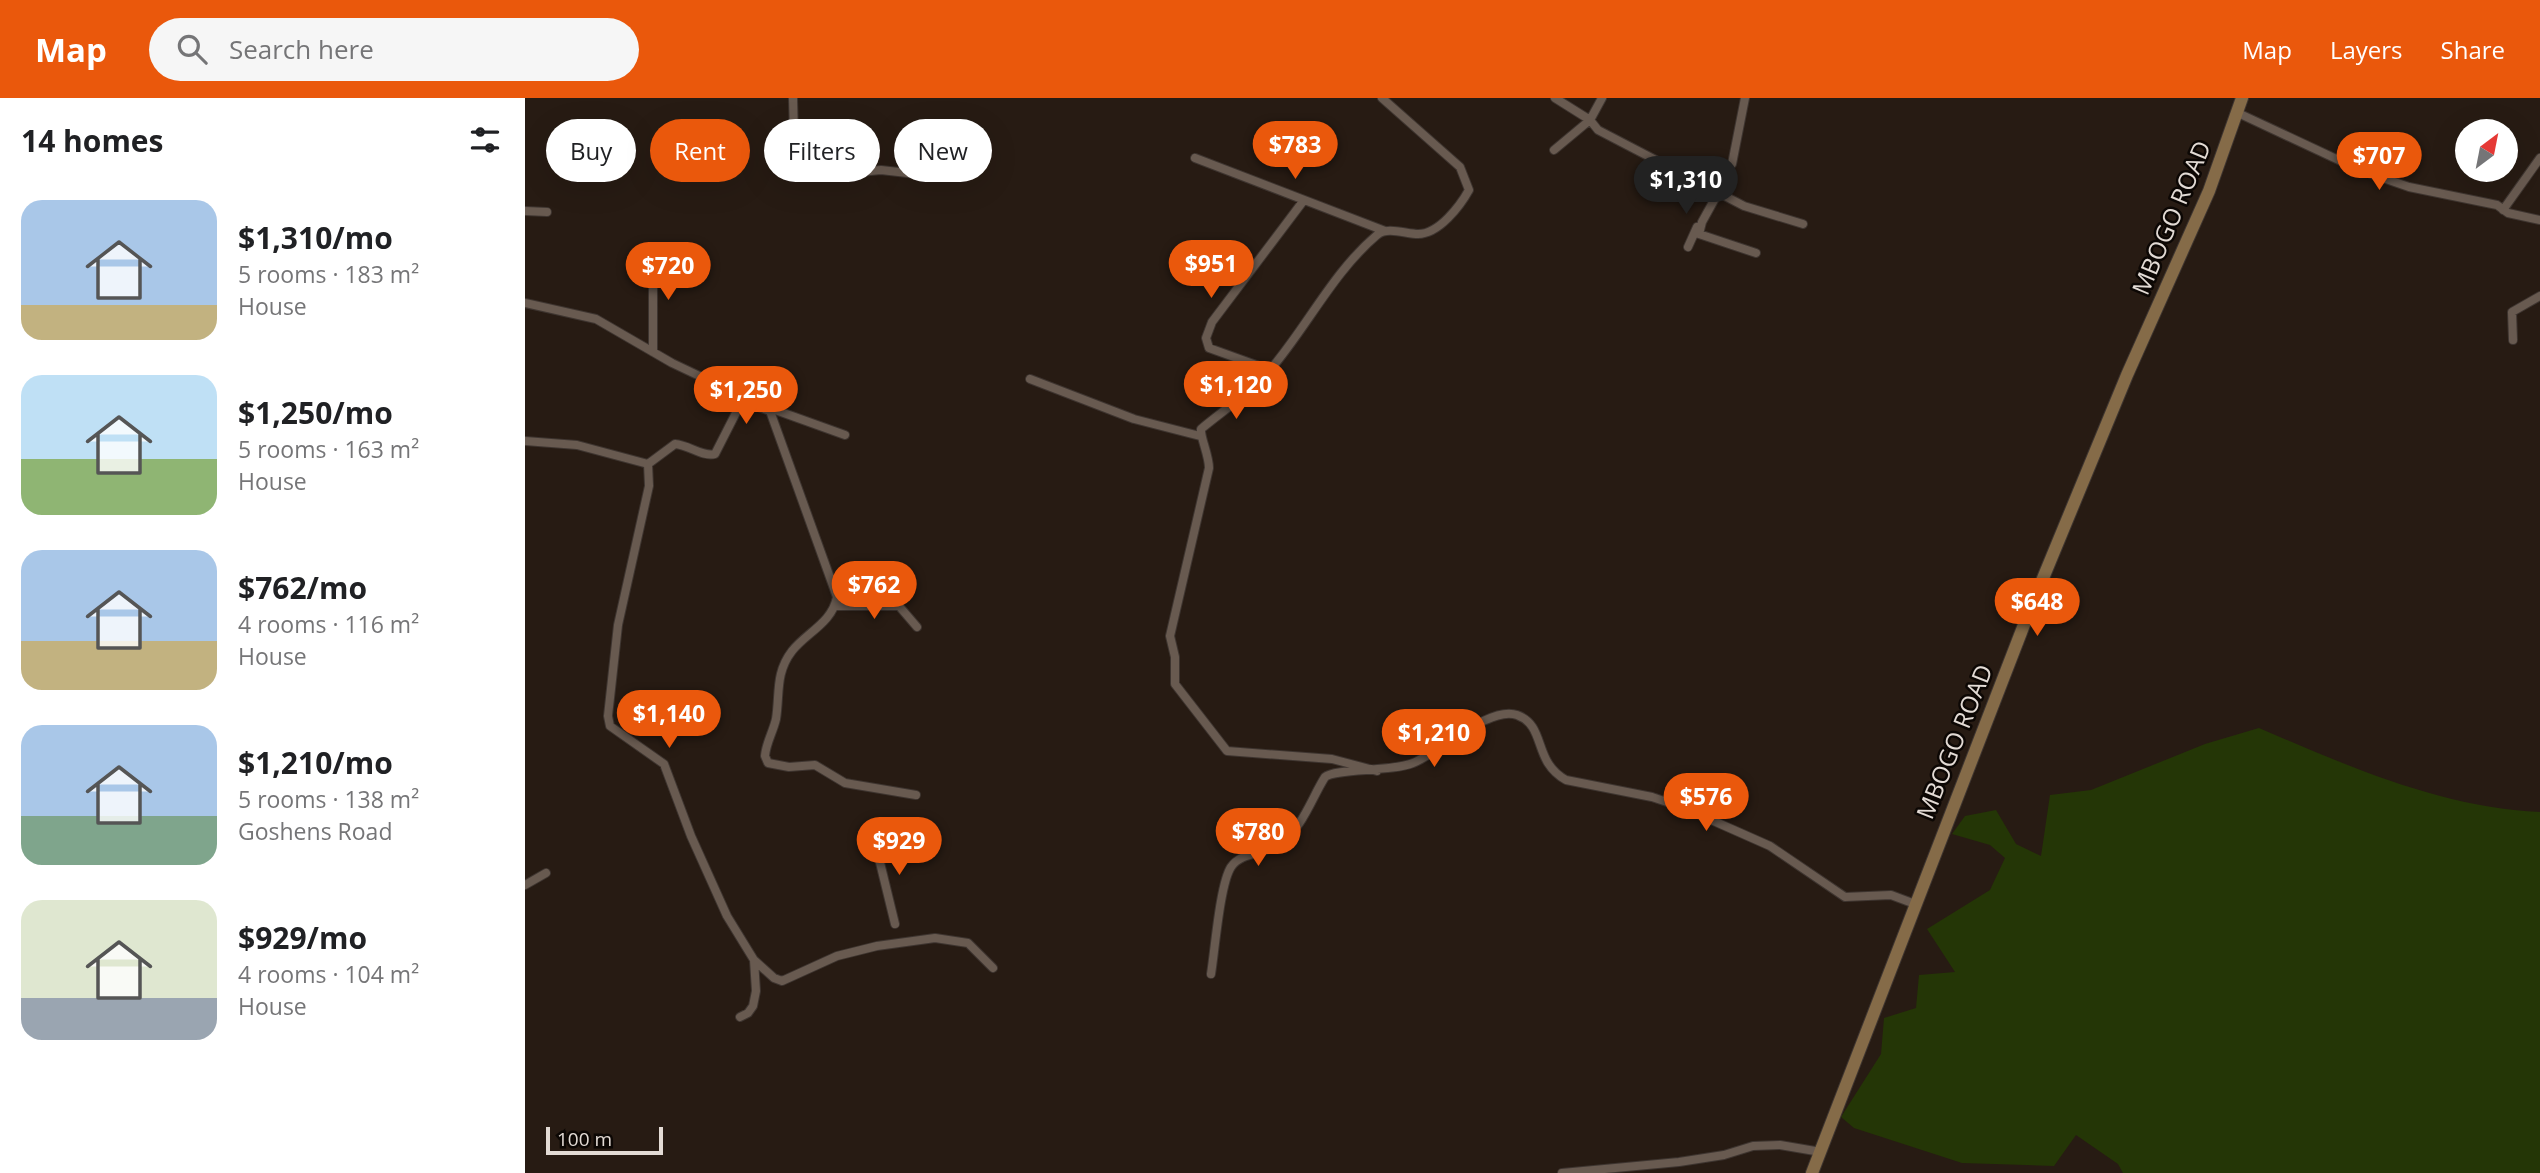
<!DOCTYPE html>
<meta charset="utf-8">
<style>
body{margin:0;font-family:"Open Sans",sans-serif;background:#f6f6f6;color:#202124;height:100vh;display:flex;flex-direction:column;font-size:26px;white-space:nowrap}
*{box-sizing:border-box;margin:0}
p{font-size:23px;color:#757577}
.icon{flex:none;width:38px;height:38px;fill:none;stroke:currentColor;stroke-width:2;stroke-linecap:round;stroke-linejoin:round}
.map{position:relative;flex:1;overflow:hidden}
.side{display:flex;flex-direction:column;background:#fff;width:525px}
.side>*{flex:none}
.guide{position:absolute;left:21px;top:21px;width:665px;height:63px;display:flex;gap:14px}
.needle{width:46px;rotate:32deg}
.buttons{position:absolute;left:1930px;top:21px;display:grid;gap:14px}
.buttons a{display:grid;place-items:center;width:63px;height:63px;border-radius:50%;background:#fff;box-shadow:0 7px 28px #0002;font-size:35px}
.scale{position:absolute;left:21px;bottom:18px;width:117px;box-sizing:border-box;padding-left:7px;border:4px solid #e3dbd5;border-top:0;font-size:19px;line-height:24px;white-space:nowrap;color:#e3dbd5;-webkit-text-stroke:5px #0c0704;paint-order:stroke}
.price{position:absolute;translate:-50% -60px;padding:0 16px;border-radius:24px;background:#ea580c;color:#fff;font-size:23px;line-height:46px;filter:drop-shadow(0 2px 4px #0008)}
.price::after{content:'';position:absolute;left:50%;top:42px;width:21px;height:16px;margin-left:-10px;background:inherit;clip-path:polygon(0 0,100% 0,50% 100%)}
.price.current{background:#222;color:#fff}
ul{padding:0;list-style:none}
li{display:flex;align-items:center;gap:21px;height:175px;padding:0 21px}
li span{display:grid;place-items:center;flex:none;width:196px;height:140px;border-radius:21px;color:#555}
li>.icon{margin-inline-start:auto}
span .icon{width:84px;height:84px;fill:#fffc;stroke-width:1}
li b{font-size:30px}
h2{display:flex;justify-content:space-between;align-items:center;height:84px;padding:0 21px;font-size:30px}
.chip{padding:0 24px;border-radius:32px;background:#fff;box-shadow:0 7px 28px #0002;font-size:24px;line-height:63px}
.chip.current{background:#ea580c;color:#fff}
header{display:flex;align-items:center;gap:42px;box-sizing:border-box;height:98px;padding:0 35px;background:#ea580c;color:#fff}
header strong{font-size:33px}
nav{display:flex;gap:38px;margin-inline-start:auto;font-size:24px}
.search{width:490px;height:63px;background:#f6f6f6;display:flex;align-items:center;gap:18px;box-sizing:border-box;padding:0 24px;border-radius:38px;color:#757577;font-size:26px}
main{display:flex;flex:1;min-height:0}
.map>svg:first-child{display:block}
.green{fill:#243606}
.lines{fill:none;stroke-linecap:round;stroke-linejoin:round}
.street-casing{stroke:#3e3530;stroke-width:10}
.secondary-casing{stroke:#3e3530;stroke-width:14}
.street{stroke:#685a50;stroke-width:8}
.secondary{stroke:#856b48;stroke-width:12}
.labels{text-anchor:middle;stroke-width:5;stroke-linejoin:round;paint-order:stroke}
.street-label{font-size:24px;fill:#e3dbd5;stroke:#0c0704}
</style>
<header>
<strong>Map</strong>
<div class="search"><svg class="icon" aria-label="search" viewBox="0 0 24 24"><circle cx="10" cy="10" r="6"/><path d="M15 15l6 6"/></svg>Search here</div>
<nav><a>Map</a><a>Layers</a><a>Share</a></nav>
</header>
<main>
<section class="side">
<h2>14 homes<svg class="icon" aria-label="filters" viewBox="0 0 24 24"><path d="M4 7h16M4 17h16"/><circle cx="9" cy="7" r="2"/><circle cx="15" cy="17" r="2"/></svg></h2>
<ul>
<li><span style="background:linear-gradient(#a9c7e8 75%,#c2b280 0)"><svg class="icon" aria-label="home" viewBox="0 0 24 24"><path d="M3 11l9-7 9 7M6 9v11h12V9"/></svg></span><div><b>$1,310/mo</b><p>5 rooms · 183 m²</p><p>House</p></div></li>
<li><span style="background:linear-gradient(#bfe0f5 60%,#8fb573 0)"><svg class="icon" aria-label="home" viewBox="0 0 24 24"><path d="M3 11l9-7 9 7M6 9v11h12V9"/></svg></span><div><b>$1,250/mo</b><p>5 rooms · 163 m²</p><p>House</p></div></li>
<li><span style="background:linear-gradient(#a9c7e8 65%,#c2b280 0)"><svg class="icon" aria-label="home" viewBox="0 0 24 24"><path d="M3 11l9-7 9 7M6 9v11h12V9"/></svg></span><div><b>$762/mo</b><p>4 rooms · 116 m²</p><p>House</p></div></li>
<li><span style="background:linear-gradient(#a9c7e8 65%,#7fa58c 0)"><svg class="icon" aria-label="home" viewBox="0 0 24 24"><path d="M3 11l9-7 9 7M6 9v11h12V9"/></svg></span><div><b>$1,210/mo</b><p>5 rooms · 138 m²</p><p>Goshens Road</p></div></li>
<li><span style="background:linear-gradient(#dfe7d0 70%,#9aa5b1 0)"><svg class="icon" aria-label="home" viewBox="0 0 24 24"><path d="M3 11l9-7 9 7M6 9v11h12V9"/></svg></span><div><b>$929/mo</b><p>4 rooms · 104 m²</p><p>House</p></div></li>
</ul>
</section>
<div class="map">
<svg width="2015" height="1075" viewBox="0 0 2015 1075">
<rect width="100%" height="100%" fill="#271b13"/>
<path class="green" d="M1734 630C1823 668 1917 710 2015 714V1075H1598L1593 1066 1551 1037 1529 1068 1437 1065 1329 1030 1316 1019 1356 956 1359 920 1391 910 1394 877 1430 874 1402 831 1465 792 1480 760 1465 747 1427 736 1440 718 1471 712 1491 746 1516 758 1525 697 1566 692 1680 646Z"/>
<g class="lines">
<defs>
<path id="street" d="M268 0 270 75 303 77 356 72 391 76
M1030 0 1065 22 1073 32 1219 108 1278 126
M1713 15 1835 72 1884 89 1972 107 1983 115 2015 122
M1029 52 1065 22 1077 0
M670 60 860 133
M1175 85 1184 67 1201 70 1207 66 1220 0
M1193 95 1177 124 1174 136 1231 155
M1978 112 2015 60
M0 113 22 114
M1163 149 1172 129
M128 152V254
M0 205 71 221 147 265 223 301
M1988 242 1987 214 2015 198
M745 272 684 250 681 240 687 224 779 102
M505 281 609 321 675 338
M242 309 320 337
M0 343 52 347 123 366
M310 508H374L392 529
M852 673 807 661 702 653 650 586V559L645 538 684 370C684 357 675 339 676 331 700 311 725 295 745 272 782 229 808 174 852 137 862 128 881 136 893 136 914 136 935 108 944 92L935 69 857 0
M349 740 370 826
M0 787 21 775
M229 862 249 880 257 883 312 858 352 848 410 840 443 845 468 870
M686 876C690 851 695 786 706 769 716 754 740 756 754 746 778 730 786 701 800 679 810 670 867 674 888 665 914 655 965 607 992 617 1022 628 1007 663 1041 682L1127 699 1157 709 1245 748 1320 799 1366 797 1390 806
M215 919 223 915 228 908 231 893 229 862 202 818 166 738 139 666 85 628 83 618 93 527 124 388 123 366 150 346C164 347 177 359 190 356L217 303 245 313 312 499C307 525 282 534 267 553 250 575 255 596 251 621 248 634 241 645 240 658L243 665 264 669 290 667 320 685 391 697
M1037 1075 1154 1064 1199 1057 1228 1048 1255 1047 1296 1054"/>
<path id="secondary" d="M1287 1075 1502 519 1602 277 1684 93 1717 0"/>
</defs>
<use href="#street" class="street-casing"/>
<use href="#secondary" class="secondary-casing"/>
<use href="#street" class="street"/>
<use href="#secondary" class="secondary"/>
</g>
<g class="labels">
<g class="street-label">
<text transform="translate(1647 120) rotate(-67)" y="8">MBOGO ROAD</text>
<text transform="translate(1430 644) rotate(-68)" y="8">MBOGO ROAD</text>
</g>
</g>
</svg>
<div class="buttons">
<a><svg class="needle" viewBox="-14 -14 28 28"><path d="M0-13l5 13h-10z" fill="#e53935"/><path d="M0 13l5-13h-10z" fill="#757577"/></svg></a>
</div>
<div class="scale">100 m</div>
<b class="price" style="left:770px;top:83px">$783</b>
<b class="price" style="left:1854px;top:94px">$707</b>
<b class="price current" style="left:1161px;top:118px">$1,310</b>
<b class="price" style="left:686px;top:202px">$951</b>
<b class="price" style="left:143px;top:204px">$720</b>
<b class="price" style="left:711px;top:323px">$1,120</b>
<b class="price" style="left:221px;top:328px">$1,250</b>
<b class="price" style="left:349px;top:523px">$762</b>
<b class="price" style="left:1512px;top:540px">$648</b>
<b class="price" style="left:144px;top:652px">$1,140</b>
<b class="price" style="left:909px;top:671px">$1,210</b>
<b class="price" style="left:1181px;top:735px">$576</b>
<b class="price" style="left:733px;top:770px">$780</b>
<b class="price" style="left:374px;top:779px">$929</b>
<div class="guide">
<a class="chip">Buy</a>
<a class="chip current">Rent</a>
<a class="chip">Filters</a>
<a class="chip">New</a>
</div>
</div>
</main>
